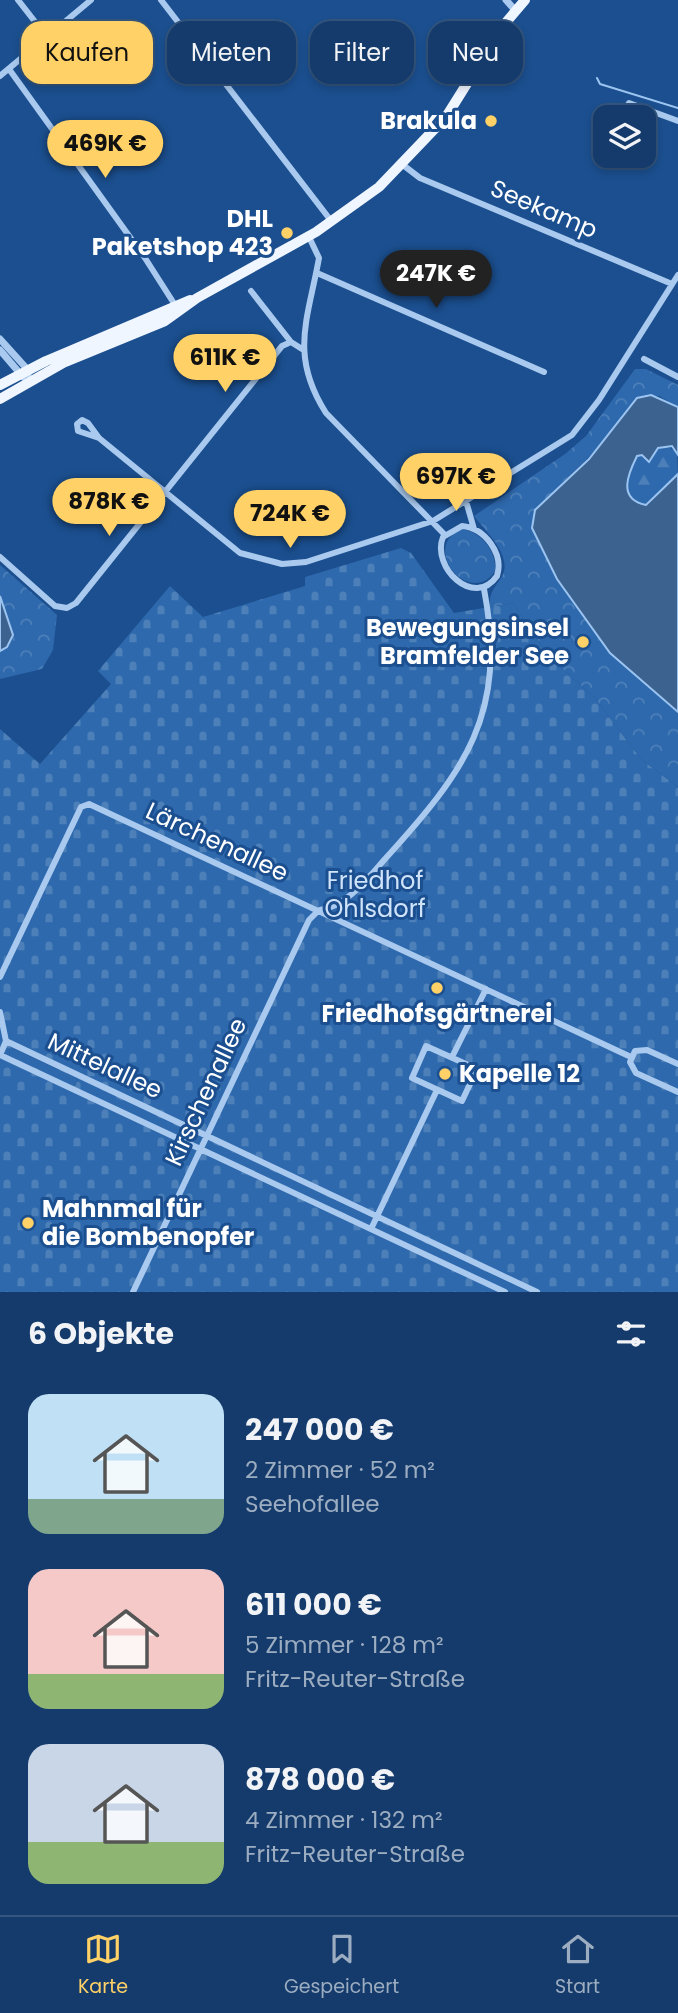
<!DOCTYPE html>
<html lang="de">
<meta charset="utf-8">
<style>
body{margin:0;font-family:Poppins,sans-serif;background:#1d4271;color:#f1f3f6;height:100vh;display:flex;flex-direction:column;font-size:26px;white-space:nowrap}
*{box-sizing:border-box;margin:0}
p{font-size:23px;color:#9dadc1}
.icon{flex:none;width:38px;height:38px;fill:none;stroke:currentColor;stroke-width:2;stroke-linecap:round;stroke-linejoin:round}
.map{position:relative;height:1292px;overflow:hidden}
.side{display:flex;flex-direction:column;background:#143b6b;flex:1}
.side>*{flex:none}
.banner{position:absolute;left:21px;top:21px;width:637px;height:63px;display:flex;gap:14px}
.buttons{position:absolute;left:593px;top:105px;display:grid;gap:14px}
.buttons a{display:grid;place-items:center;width:63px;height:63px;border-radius:14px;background:#143b6b;box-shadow:0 4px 10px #0003,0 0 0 2px #33557e;font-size:35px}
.price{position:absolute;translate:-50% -60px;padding:0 16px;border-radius:24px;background:#ffd166;color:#111;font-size:23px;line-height:46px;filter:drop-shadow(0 2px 4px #0008)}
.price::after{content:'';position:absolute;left:50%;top:42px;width:21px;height:16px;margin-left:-10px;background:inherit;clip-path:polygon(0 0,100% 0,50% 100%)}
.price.active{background:#222;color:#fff}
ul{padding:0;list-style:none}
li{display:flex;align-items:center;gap:21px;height:175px;padding:0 28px}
li span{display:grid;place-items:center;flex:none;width:196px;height:140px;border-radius:21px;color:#555}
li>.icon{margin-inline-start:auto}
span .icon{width:84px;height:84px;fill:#fffc;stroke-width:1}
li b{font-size:30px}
h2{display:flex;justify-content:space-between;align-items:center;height:84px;padding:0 28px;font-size:30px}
.tag{padding:0 24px;border-radius:21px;background:#143b6b;box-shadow:0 4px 10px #0003,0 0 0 2px #33557e;font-size:24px;line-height:63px}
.tag.active{background:#ffd166;color:#111}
.tab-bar{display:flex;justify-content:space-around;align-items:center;height:98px;border-top:2px solid #33557e;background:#143b6b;font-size:19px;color:#9dadc1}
.tab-bar a{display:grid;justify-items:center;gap:4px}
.tab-bar .active{color:#ffd166}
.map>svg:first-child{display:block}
.green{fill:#2e69ad}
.forest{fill:url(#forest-firs)}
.cemetery{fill:url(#cemetery-stones);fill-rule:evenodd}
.park{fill:url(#park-crowns)}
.water{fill:#3c6290;stroke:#9cc4f0;stroke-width:2}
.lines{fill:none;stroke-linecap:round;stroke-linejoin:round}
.stream{stroke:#9cc4f0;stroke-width:2}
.minor{stroke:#a9c9ee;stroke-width:6}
.tertiary{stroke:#a9c9ee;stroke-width:7}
.primary{stroke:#f0f6ff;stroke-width:10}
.poi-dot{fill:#ffd166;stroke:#1b4f8f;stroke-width:2.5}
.labels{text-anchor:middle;stroke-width:6;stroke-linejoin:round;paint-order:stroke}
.poi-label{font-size:24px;font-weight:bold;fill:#fff;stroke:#1b4f8f;text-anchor:end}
.street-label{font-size:24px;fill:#fff;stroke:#1b4f8f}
.park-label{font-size:24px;fill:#cfe3fa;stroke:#1b4f8f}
</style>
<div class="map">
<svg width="678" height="1292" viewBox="0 0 678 1292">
<defs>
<pattern id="forest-firs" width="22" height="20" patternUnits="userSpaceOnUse" patternTransform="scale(1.75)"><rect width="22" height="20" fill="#2e69ad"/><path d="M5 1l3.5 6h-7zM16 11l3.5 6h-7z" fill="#4d80b9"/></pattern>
<pattern id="cemetery-stones" width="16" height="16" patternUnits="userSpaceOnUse" patternTransform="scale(1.75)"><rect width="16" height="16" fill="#2e69ad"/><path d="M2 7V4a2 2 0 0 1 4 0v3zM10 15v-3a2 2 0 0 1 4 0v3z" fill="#4d80b9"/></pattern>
<pattern id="park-crowns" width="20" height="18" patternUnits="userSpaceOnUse" patternTransform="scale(1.75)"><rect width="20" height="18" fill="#2e69ad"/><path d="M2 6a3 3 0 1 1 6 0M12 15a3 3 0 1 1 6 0" fill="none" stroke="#4d80b9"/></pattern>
</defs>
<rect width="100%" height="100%" fill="#1b4f8f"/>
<path class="green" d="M9 1049H14L78 1079 74 1087 10 1056Z
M99 1089 198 1136 195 1143 96 1097Z
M212 1142 373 1218 370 1226 209 1150Z
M380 1221 529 1292H510L377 1229Z"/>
<path class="forest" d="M667 446 677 452 678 474 646 505 638 503 627 493 626 480 637 456 642 455 649 462 658 448Z"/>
<path class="cemetery" d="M401 548 411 553 454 613 513 603 549 657 594 697 641 759 678 787V1292H529L380 1222 377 1229 510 1292H0V729L40 764 111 684 98 671 170 586 203 617 305 586V577ZM14 1049 78 1079 75 1086 10 1056 9 1050ZM99 1090 198 1136 195 1143 96 1097ZM212 1143 373 1218 370 1225 209 1150Z"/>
<path class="park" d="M635 369H646L678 385V407L659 396 637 398 604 442 562 483 534 519 532 528 557 579 610 653 678 712V787L641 759 594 697 549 657 513 603 490 607C489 592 494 589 501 578 515 557 485 531 474 516L565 454 586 436Z
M461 529C481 531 497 552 495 571 471 608 419 549 461 529Z
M0 565 57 615 53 650 42 669 0 679Z"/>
<path class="water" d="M651 395 678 407V455L672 446 658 448 649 462 642 455 637 456C628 474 617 499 646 505L678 474V712L610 653 557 579 532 528 535 510 589 459 637 398Z
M0 596 13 635 7 647 0 651Z"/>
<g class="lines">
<path class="stream" d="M597 78 600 84 678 108"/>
<path class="minor" d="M18 0 47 37
M161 0 332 222
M9 69 145 258 175 305
M0 76 91 0
M621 117 629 103 678 121
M403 165 420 178 672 284
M309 237 319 258C308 319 289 355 326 413L445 535
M317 273 544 372
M251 291 291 342
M644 359 678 377
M82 420 88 423 99 438 78 431 77 424Z
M99 438 240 553 282 564 306 562 433 521 572 435 599 400 678 275
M466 501 474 529
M462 526C485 528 504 554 497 576 474 609 431 567 443 537Z
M0 557 55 606 67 608 76 603 282 346 291 342 302 349
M320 910C346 907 368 878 385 859 465 771 508 714 484 589
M0 977 81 807 89 804 631 1057
M0 1012 6 1041 0 1055
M6 1041 537 1292
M426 1046 477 1069 462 1101 412 1078Z
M0 1055 505 1292
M452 1057 486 989
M678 1064 647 1050 635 1051 630 1062 636 1073 678 1092
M371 1229 437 1090
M133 1292 309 920 318 911"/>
<path class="tertiary" d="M506 0 515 10
M0 339 28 370V375
M0 350 23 377"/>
<path class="primary" d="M0 385 46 361 190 300
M0 399 65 362 165 321 197 298 316 232 379 187 446 117 503 26 525 0"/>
</g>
<g class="poi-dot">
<circle cx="491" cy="121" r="7"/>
<circle cx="287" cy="233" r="7"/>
<circle cx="583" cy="642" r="7"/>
<circle cx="437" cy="988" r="7"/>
<circle cx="445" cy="1074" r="7"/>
<circle cx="28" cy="1223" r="7"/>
</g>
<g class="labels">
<g class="poi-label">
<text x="477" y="129">Brakula</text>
<text x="273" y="227">DHL<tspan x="273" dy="28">Paketshop 423</tspan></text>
<text x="569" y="636">Bewegungsinsel<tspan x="569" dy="28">Bramfelder See</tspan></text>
<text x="437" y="1022" text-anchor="middle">Friedhofsgärtnerei</text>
<text x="459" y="1082" text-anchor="start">Kapelle 12</text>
<text x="42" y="1217" text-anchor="start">Mahnmal für<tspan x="42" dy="28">die Bombenopfer</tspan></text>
</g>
<g class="street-label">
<text transform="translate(544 209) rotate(23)" y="8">Seekamp</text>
<text transform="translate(217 842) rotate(25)" y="8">Lärchenallee</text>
<text transform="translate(105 1066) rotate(25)" y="8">Mittelallee</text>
<text transform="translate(206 1092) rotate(-65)" y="8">Kirschenallee</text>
</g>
<g class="park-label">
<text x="375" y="889">Friedhof<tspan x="375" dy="28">Ohlsdorf</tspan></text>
</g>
</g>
</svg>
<div class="buttons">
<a><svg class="icon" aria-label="layers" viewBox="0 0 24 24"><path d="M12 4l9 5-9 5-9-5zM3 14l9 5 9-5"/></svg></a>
</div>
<b class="price" style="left:105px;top:180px">469K €</b>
<b class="price active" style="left:436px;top:310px">247K €</b>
<b class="price" style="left:225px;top:394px">611K €</b>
<b class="price" style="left:456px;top:513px">697K €</b>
<b class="price" style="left:109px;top:538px">878K €</b>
<b class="price" style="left:290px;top:550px">724K €</b>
<div class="banner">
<a class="tag active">Kaufen</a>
<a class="tag">Mieten</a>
<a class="tag">Filter</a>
<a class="tag">Neu</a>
</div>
</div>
<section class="side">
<h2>6 Objekte<svg class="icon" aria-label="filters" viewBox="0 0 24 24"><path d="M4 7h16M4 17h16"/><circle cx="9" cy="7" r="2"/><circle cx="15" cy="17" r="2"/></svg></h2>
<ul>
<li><span style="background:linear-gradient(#bfe0f5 75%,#7fa58c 0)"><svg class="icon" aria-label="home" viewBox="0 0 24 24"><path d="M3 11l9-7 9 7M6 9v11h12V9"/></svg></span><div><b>247 000 €</b><p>2 Zimmer · 52 m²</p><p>Seehofallee</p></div></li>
<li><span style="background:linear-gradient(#f6c9c9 75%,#8fb573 0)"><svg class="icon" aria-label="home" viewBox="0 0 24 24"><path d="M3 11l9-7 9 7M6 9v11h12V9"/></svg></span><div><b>611 000 €</b><p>5 Zimmer · 128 m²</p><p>Fritz-Reuter-Straße</p></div></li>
<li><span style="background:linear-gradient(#c9d6e8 70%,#8fb573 0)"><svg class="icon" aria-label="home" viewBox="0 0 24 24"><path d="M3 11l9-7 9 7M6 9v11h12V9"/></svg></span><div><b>878 000 €</b><p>4 Zimmer · 132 m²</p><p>Fritz-Reuter-Straße</p></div></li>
</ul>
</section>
<nav class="tab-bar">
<a class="active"><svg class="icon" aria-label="map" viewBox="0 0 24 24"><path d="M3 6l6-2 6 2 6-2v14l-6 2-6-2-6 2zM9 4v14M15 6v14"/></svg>Karte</a>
<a><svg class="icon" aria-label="saved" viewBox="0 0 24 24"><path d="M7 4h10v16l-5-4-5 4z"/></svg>Gespeichert</a>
<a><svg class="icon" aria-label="home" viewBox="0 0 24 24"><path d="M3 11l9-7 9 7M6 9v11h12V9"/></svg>Start</a>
</nav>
